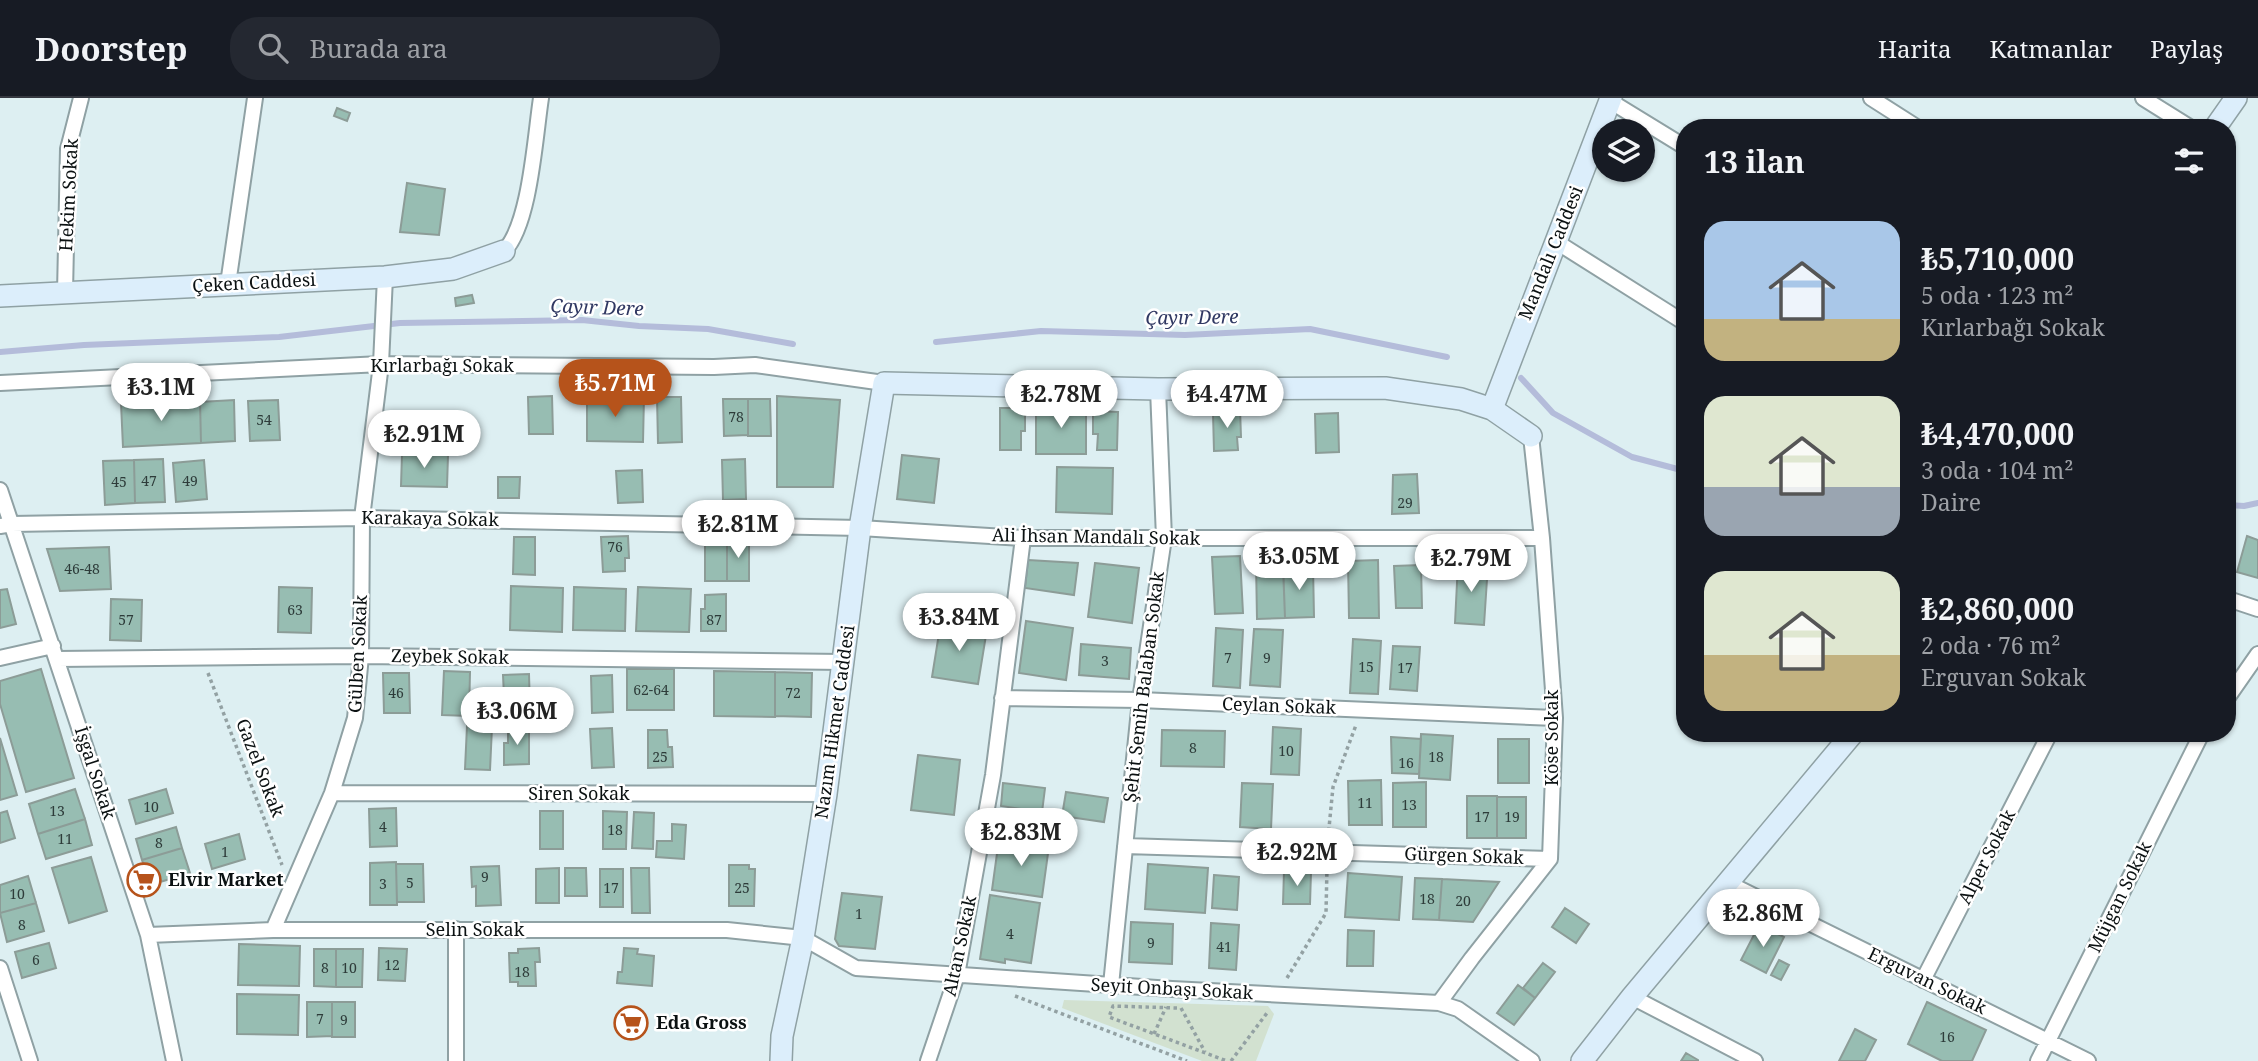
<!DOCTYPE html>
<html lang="tr">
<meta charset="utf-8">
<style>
body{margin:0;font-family:"Noto Serif",serif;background:#242831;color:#f1f3f6;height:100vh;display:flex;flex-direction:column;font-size:26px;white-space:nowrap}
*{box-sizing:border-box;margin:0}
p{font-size:23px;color:#9ea1a6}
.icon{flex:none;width:38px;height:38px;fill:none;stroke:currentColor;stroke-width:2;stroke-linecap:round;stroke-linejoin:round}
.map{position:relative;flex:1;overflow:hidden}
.sheet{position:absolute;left:1676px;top:21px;width:560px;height:623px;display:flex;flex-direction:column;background:#171b24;border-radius:28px;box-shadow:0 2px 5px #0004}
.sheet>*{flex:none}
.controls{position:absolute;left:1592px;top:21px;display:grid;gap:14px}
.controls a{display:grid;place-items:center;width:63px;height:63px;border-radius:50%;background:#171b24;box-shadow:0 2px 5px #0004;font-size:35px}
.price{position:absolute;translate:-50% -60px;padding:0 16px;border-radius:24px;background:#fff;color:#222;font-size:23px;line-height:46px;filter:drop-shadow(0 2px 4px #0008)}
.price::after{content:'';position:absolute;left:50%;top:42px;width:21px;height:16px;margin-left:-10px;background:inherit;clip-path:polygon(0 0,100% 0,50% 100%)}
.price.on{background:#b6531b;color:#fff}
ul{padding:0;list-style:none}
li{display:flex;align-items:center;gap:21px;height:175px;padding:0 28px}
li span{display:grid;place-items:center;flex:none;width:196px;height:140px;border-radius:21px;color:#555}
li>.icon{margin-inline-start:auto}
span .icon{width:84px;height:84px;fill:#fffc;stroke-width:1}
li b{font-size:30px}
h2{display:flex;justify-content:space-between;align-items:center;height:84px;padding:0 28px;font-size:30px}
header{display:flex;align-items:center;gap:42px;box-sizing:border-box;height:98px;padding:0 35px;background:#171b24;border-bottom:2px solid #363941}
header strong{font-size:33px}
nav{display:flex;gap:38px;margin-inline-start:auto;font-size:24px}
.search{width:490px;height:63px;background:#242831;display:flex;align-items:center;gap:18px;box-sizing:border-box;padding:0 24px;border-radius:28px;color:#9ea1a6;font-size:26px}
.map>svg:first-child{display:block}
.green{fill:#d2e1d0}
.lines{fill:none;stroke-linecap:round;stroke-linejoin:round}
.stream{stroke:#b4bcda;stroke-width:6}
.building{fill:#97bdb2;stroke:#8c9c97;stroke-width:2}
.street-casing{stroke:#8fa1a4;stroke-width:18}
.secondary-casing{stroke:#8fa1a4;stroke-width:24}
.path{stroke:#93a1a3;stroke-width:3.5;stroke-dasharray:3.5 3.5;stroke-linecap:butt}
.street{stroke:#fff;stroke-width:14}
.secondary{stroke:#dceefb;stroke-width:21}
.labels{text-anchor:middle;stroke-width:5;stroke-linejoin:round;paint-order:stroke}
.number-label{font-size:14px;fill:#2e3c3a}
.street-label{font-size:18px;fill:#0b1112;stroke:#fff}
.poi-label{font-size:18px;font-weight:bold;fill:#0b1112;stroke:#fff;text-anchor:start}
.water-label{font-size:19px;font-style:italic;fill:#303862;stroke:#fff}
</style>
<header>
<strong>Doorstep</strong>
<div class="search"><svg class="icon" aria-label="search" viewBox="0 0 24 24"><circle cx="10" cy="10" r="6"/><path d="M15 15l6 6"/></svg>Burada ara</div>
<nav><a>Harita</a><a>Katmanlar</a><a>Paylaş</a></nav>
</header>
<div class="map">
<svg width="2258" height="963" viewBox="0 0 2258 963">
<rect width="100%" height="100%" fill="#ddeff2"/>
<path class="green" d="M1064 902 1268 908 1274 916 1256 963H1202L1062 910Z"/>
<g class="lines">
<path class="stream" d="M936 244 1041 233 1185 237 1310 231 1447 259
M0 254 84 247 279 239 400 225 582 222 639 228 708 231 793 246
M1521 280 1553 315 1632 359 1685 373
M2228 407 2244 408 2258 405"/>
</g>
<path class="building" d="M337 10 350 15 347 23 334 18Z
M407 85 445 91 439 137 400 134Z
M472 197 474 205 456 208 455 200Z
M552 298 553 336H529L528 299Z
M587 298H644L643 344 587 343Z
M777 298 840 302 833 389H777Z
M657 299H681L682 344 658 345Z
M723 301H748V337L724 338Z
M748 301H770L771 338H748Z
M200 302 201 345 123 349 121 305Z
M234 302 235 343 201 345 200 304Z
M278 302 280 342 250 343 248 303Z
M1036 308H1086V356H1036Z
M1000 310H1025V333H1021V352H1000Z
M1221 311H1240L1241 339H1237L1238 352 1214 353 1213 315 1221 314Z
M1093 313 1118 314 1117 352H1097L1098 336H1093Z
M1338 315 1339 354 1316 355 1315 316Z
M402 356 448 357 447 389 401 388Z
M902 357 939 361 934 405 897 401Z
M163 361 165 404 135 405 134 362Z
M745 361 746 401 723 402 722 362Z
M134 362 135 405 105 407 103 363Z
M204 362 207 401 176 404 173 365Z
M1057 369 1113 370 1112 416 1056 414Z
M642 372 643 404 618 405 616 373Z
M1417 376 1419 415 1392 416 1393 377Z
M498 379H520L519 400H498Z
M628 438 629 460H625V473L603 474 601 439Z
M2247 438 2258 442V480L2237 474Z
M514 439H535V477L513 476Z
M705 441H727V483H705Z
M727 441H749V483H727Z
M109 449 111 491 60 493 47 451Z
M1240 458 1243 515 1215 516 1212 459Z
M1028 462 1078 465 1074 497 1025 490Z
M1378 462 1379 520H1349L1348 463Z
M1256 464H1283L1285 520 1257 521Z
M1095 465 1139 470 1132 525 1088 519Z
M1458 465 1488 466 1484 527 1455 525Z
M1421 467 1422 510H1396L1394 468Z
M1313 468 1314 519 1285 520 1283 469Z
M511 488 563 490 562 534 510 532Z
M279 489 312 490 311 535 278 534Z
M574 489 626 491 625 533 573 532Z
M638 489 691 491 689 534 636 533Z
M7 491 16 526 0 530V492Z
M726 496V533H701V511H705V497Z
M111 501 142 502 141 543 110 542Z
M941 523 987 531 978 586 932 579Z
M1026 523 1073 530 1066 582 1019 575Z
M1216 530 1243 532 1240 590 1213 588Z
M1254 531 1283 532 1280 589 1250 587Z
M1353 541 1381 543 1378 596 1350 595Z
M1081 546 1131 550 1129 581 1079 577Z
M1393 548 1420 549 1417 593 1390 591Z
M41 571 74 680 26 694 0 606V583Z
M627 571H674V612H627Z
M444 573 470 574 469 618 442 617Z
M714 573 775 574V619L714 618Z
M775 574 812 575 811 619 775 618Z
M383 575H409L410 615H384Z
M529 576 530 612 509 613 508 598H504L503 577Z
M612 577 613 614 592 615 591 578Z
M467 628 492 629 490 672 465 671Z
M1273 629 1301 631 1299 677 1271 676Z
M508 630H529V666L504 667V645H508Z
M612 630 614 669 592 670 590 631Z
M648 632H667L668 649H672L673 669 648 670Z
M1162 632 1225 633 1224 669 1161 668Z
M1421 636 1453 638 1450 682 1419 680Z
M1391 639 1421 641 1419 676 1392 675Z
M0 640 17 697 0 702Z
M1498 641H1529V685H1498Z
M918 657 960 662 954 717 911 712Z
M1381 682 1382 727H1349L1348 683Z
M1426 684V729H1393V685Z
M1003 685 1045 690 1042 714 1001 708Z
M1242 685 1273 686 1271 731 1240 729Z
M75 691 85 721 38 736 29 706Z
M166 691 173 715 136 726 129 702Z
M1066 694 1108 700 1104 724 1062 718Z
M1467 698H1497V740H1467Z
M1497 699H1526V740H1497Z
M396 710 397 748 370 749 369 711Z
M7 713 15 740 0 745V715Z
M540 713H563V751H540Z
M603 713 627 714 626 751H603Z
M634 714 654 715 653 751 632 750Z
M85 721 92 747 46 761 38 736Z
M672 726 686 727 684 761 656 759 657 743H672Z
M176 729 182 750 142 762 136 741Z
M239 736 245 761 212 771 205 746Z
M999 741 1049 748 1042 799 992 792Z
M182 750 190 775 150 787 142 762Z
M91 759 107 813 69 825 52 770Z
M396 764 397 807H370V765Z
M396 766H423L424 804H397Z
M1148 766 1208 770 1205 815 1145 811Z
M729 767H749V771H755L754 808H729Z
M499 768 501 807 476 808V788L472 789 471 769Z
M559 770V805H536V771Z
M565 770H586L587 798H565Z
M631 770H649L650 815H632Z
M600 771H623V809H600Z
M1284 773 1311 774 1310 806H1283Z
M1348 775 1402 779 1399 822 1345 819Z
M1214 777 1239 779 1237 812 1212 810Z
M28 778 36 805 0 815V787Z
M1415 780 1442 781 1439 822 1413 821Z
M1442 781 1499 784 1473 824 1439 822Z
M842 795 882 799 875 851 839 848 835 841Z
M990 797 1040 805 1031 865 1005 861V865L980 861Z
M36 805 44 833 7 844 0 815Z
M1565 810 1589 826 1576 845 1552 829Z
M1131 824 1173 826 1172 866 1129 864Z
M1211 825 1239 827 1236 872 1209 870Z
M1759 827 1784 839 1766 875 1741 862Z
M1348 832 1374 833 1373 868H1347Z
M49 845 56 870 22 880 15 854Z
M239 846 300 848 299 888 238 887Z
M379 850 407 851 405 883 378 882Z
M539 850 540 864H535L536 888H518V884H510L509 855H518V851Z
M624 850 638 851 637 856 654 858 652 888 617 885 618 874H622Z
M314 851H336V889L314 888Z
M336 851H363L362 889H336Z
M1779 862 1789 867 1781 882 1771 877Z
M1543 865 1555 874 1535 900 1523 890Z
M1518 887 1535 900 1514 927 1497 915Z
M237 896 299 897 298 937 237 936Z
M307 904H332V938L307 939Z
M332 904H355V939H332Z
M1927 904 1986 932 1972 963H1942L1908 946Z
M1855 931 1876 942 1865 963H1839Z
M1686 955 1698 962V963H1681Z"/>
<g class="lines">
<defs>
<path id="street" d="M1871 0 1918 30
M2143 0 2191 30
M1610 3 1685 49
M1555 143 1685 225
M504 153C530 127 535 39 541 0
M228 186 255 0
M65 195 68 51 81 0
M0 285 381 266 714 269 755 267 884 285
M0 392 148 837 174 963
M0 428 12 426 362 420 860 430 1023 440H1542
M2228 501 2258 511
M0 560 53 548
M57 561 361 558 843 564
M2228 599 2258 556
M1002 600 1140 602 1555 620
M332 695 826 696
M1125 748 1550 761
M1728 785 2088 963
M456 831V963
M273 832 332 695 355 620 361 558 362 420 381 266 385 179
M148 837 273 832H727L803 840 856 870 1172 891 1439 905 1458 911 1532 963
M0 870 30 963
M1923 882 2050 635
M1111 887 1140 602 1164 440 1158 291
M1632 899 1755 963
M1439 905 1472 860 1550 761 1555 620 1542 440 1531 338
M928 963 957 877 993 677 1023 440
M2038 963 2202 635"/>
<path id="secondary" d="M2215 30 2236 0
M0 198 385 179 453 171 504 153
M1492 311 1611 0
M781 963 782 938 803 840 826 696 860 430 884 285 1158 291 1385 290 1461 301 1492 311 1531 338
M1582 963 1632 899 1853 635"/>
</defs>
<use href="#street" class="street-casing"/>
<use href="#secondary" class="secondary-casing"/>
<path class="path" d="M208 575 282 767
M1328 740 1333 689 1356 627
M1287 880 1326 815 1327 769
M1015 898 1187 963
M1177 910 1113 908 1109 919 1227 963
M1181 910 1205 954
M1154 936 1166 909
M1231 963 1267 915 1265 913"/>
<use href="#street" class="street"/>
<use href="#secondary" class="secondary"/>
</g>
<defs>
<symbol id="supermarket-ring" viewBox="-11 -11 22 22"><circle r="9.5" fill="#fff" stroke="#b6531b" stroke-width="1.5"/><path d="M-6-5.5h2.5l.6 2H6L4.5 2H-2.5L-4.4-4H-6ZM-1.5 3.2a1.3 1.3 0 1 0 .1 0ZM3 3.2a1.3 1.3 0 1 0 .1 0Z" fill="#b6531b"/></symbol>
</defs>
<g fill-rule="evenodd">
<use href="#supermarket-ring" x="125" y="763" width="38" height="38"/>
<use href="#supermarket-ring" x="612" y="906" width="38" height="38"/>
</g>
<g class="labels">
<g class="number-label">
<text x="736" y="324">78</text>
<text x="264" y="327">54</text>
<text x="149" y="388">47</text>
<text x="190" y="388">49</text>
<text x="119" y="389">45</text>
<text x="1405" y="410">29</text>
<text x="615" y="454">76</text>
<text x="82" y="476">46-48</text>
<text x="295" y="517">63</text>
<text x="126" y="527">57</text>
<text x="714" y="527">87</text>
<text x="1228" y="565">7</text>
<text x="1267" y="565">9</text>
<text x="1105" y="568">3</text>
<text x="1366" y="574">15</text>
<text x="1405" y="575">17</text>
<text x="651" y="597">62-64</text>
<text x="396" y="600">46</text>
<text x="793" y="600">72</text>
<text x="1193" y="655">8</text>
<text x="1286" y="658">10</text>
<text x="660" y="664">25</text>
<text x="1436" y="664">18</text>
<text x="1406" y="670">16</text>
<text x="1365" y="710">11</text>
<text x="1409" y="712">13</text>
<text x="151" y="714">10</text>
<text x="57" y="718">13</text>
<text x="1482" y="724">17</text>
<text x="1512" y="724">19</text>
<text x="383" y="734">4</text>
<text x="615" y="737">18</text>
<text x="65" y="746">11</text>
<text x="159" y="750">8</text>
<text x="225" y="759">1</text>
<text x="485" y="784">9</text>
<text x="410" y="790">5</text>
<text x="383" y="791">3</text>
<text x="611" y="795">17</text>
<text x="742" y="795">25</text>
<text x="17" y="801">10</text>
<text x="1427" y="806">18</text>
<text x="1463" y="808">20</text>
<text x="859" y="821">1</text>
<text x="22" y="832">8</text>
<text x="1010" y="841">4</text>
<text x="1151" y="850">9</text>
<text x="1224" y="854">41</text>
<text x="36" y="867">6</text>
<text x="392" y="872">12</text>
<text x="325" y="875">8</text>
<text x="349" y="875">10</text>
<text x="522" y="879">18</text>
<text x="320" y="926">7</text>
<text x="344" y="927">9</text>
<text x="1947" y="944">16</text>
</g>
<g class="street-label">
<text transform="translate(69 97) rotate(-87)" y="6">Hekim Sokak</text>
<text transform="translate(1551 155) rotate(-68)" y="6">Mandalı Caddesi</text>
<text transform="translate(254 185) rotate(-3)" y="6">Çeken Caddesi</text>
<text x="442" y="274">Kırlarbağı Sokak</text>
<text transform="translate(430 421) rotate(1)" y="6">Karakaya Sokak</text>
<text transform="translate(1096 439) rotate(1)" y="6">Ali İhsan Mandalı Sokak</text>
<text transform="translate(358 556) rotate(-87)" y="6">Gülben Sokak</text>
<text transform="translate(450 559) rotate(1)" y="6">Zeybek Sokak</text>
<text transform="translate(1144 589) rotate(-83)" y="6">Şehit Semih Balaban Sokak</text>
<text transform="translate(1279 608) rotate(2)" y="6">Ceylan Sokak</text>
<text transform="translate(835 624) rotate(-82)" y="6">Nazım Hikmet Caddesi</text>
<text transform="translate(1552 640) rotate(-90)" y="6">Köse Sokak</text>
<text transform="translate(260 670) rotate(69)" y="6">Gazel Sokak</text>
<text transform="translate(95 675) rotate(72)" y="6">İşgal Sokak</text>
<text x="579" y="702">Siren Sokak</text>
<text transform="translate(1464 758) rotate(2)" y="6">Gürgen Sokak</text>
<text transform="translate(1987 759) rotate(-63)" y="6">Alper Sokak</text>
<text transform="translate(2120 799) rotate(-64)" y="6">Müjgan Sokak</text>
<text x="475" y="838">Selin Sokak</text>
<text transform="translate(960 848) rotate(-78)" y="6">Altan Sokak</text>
<text transform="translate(1927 883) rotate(26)" y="6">Erguvan Sokak</text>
<text transform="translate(1172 891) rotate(3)" y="6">Seyit Onbaşı Sokak</text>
</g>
<g class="poi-label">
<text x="168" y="788">Elvir Market</text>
<text x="656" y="931">Eda Gross</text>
</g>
<g class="water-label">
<text transform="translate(597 209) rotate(2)" y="7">Çayır Dere</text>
<text transform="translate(1192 219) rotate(-1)" y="7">Çayır Dere</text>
</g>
</g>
</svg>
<div class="controls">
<a><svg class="icon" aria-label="layers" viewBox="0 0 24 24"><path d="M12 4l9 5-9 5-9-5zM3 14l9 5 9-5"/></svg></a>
</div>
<b class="price on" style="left:615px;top:321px">₺5.71M</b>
<b class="price" style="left:161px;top:325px">₺3.1M</b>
<b class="price" style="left:1061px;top:332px">₺2.78M</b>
<b class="price" style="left:1227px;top:332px">₺4.47M</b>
<b class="price" style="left:424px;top:372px">₺2.91M</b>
<b class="price" style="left:738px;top:462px">₺2.81M</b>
<b class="price" style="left:1299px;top:494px">₺3.05M</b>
<b class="price" style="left:1471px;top:496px">₺2.79M</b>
<b class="price" style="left:959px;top:555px">₺3.84M</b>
<b class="price" style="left:517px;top:649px">₺3.06M</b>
<b class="price" style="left:1021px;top:770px">₺2.83M</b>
<b class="price" style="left:1297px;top:790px">₺2.92M</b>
<b class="price" style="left:1763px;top:851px">₺2.86M</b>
<section class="sheet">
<h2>13 ilan<svg class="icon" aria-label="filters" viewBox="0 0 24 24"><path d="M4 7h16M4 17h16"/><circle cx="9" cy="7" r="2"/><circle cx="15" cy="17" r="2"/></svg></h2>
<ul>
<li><span style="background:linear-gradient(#a9c7e8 70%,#c2b280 0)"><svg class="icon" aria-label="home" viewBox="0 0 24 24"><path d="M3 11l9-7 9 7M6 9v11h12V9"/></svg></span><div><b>₺5,710,000</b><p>5 oda · 123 m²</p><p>Kırlarbağı Sokak</p></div></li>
<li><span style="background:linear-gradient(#dfe7d0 65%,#9aa5b1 0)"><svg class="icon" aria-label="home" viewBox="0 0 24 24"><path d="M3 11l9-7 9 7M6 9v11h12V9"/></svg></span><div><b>₺4,470,000</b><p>3 oda · 104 m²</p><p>Daire</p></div></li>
<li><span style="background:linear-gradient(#dfe7d0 60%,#c2b280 0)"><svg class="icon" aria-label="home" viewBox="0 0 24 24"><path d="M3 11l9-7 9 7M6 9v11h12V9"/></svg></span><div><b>₺2,860,000</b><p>2 oda · 76 m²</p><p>Erguvan Sokak</p></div></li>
</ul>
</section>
</div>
